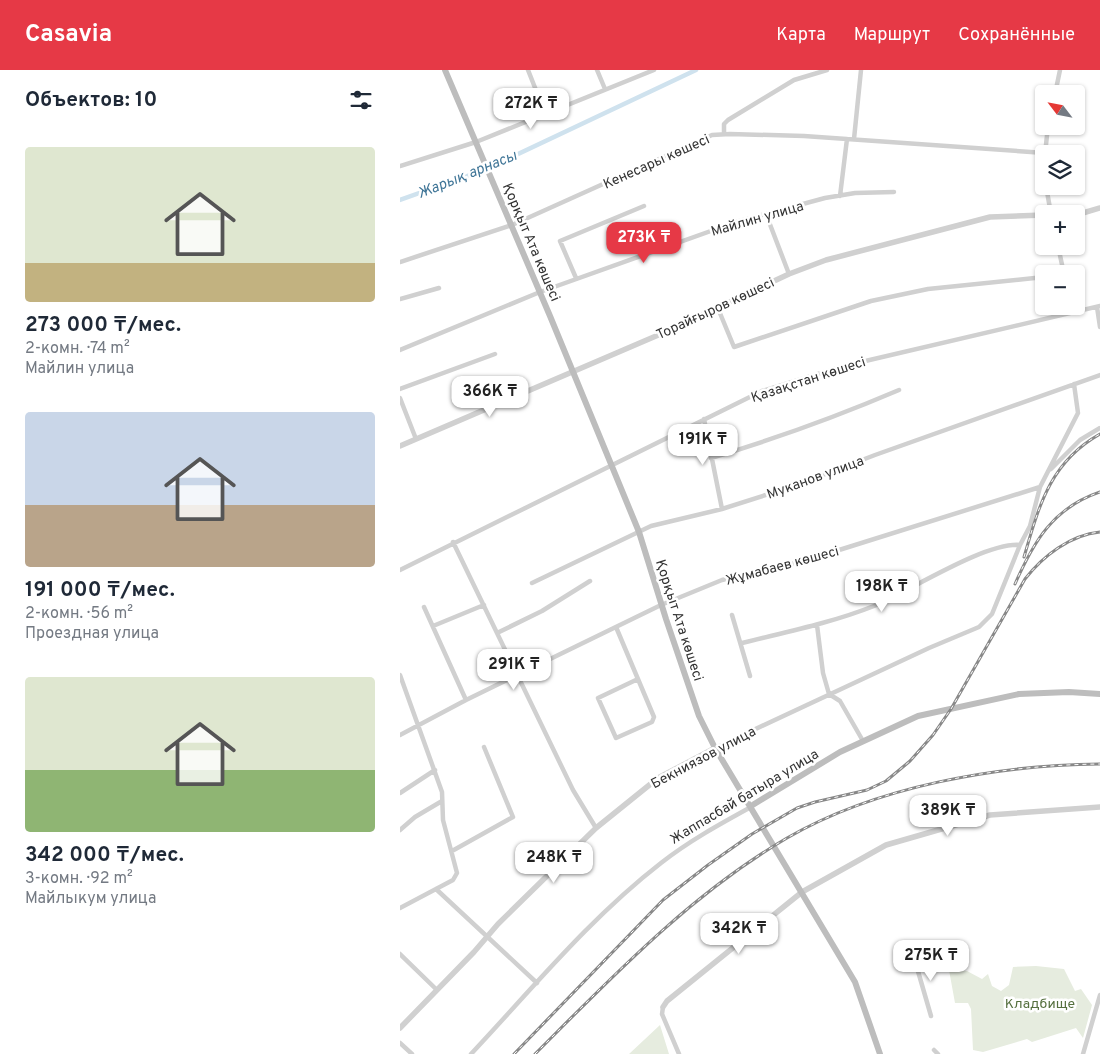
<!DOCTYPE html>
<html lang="ru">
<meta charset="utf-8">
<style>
body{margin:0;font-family:Overpass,sans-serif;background:#f2f2f3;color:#1f2937;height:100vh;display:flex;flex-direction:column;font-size:19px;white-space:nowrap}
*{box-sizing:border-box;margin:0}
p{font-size:16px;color:#747a83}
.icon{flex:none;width:28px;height:28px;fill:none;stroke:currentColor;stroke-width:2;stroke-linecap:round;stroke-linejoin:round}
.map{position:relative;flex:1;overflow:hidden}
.drawer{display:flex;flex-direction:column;background:#fff;width:400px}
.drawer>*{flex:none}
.needle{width:32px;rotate:302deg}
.tools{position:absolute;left:635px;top:15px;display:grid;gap:10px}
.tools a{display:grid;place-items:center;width:50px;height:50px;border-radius:5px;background:#fff;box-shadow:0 1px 4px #0004;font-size:25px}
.price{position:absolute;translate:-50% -42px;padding:0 11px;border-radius:10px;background:#fff;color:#222;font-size:16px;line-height:32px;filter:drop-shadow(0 1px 2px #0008)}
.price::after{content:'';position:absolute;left:50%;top:30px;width:15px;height:11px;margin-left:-8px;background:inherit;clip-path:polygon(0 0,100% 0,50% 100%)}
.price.active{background:#e63946;color:#fff}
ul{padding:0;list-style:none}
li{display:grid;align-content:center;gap:10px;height:265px;padding:0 25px}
li span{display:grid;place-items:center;height:155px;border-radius:5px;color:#555}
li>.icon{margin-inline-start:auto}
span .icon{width:90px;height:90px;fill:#fffc;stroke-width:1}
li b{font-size:21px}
h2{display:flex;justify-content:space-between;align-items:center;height:60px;padding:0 25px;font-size:21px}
header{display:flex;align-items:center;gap:30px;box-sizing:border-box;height:70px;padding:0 25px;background:#e63946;color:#fff}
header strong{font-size:24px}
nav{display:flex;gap:28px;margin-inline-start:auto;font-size:18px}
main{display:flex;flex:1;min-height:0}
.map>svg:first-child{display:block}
.green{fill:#e6ecdf}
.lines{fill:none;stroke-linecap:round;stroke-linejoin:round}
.canal{stroke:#cfe2ee;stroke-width:4.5}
.minor{stroke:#d0d0d0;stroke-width:4.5}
.tertiary{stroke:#d0d0d0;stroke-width:5.5}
.secondary{stroke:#bdbdbd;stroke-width:6}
.rail-casing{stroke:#888;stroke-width:3}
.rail{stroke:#fff;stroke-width:1;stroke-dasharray:4;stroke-linecap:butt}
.labels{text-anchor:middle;stroke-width:5;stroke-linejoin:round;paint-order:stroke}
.street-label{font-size:14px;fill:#333;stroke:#fff}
.park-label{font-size:14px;fill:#56703f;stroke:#fff}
.water-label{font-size:15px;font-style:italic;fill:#3f7597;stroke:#fff}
</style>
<header>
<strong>Casavia</strong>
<nav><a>Карта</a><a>Маршрут</a><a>Сохранённые</a></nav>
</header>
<main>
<section class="drawer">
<h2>Объектов: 10<svg class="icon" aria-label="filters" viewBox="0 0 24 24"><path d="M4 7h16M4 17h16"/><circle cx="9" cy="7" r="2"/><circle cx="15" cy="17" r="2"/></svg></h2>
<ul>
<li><span style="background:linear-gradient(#dfe7d0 75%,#c2b280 0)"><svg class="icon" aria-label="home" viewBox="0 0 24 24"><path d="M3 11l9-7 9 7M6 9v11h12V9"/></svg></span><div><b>273 000 ₸/мес.</b><p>2-комн. · 74 m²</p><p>Майлин улица</p></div></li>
<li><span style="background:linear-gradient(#c9d6e8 60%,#b9a48a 0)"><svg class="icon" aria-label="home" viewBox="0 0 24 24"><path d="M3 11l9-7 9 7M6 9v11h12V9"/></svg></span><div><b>191 000 ₸/мес.</b><p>2-комн. · 56 m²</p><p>Проездная улица</p></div></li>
<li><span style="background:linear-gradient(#dfe7d0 60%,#8fb573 0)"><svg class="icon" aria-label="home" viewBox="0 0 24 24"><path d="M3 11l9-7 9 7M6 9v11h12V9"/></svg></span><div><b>342 000 ₸/мес.</b><p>3-комн. · 92 m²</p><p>Майлыкум улица</p></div></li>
</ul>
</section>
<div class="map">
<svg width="700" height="984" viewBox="0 0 700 984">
<rect width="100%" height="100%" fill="#fff"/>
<path class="green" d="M636 896 664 899 675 921 681 919 692 935 683 968 676 958 632 972 627 969 583 982 573 980 571 939 568 933H555L549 900 567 901 582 909 588 904 592 916 601 921 609 915 613 897Z
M260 955 269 984H229Z"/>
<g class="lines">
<path class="canal" d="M0 130 84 100 296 0"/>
<path class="minor" d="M128 0 145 43
M197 0 205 19
M655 24 660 0
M324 64V54L328 50 394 10 427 0
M454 69 461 0
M645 84 648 56
M0 96 76 72 254 0
M644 97V101
M646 116 651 144
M440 126 447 69
M366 144 389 204
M658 176 664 204
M0 192 112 155 312 65 330 64 404 66 645 83
M176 208 160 171 244 136
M0 229 39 218
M317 236 334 277 471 231 528 219 644 207
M697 237 700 257
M0 280 140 222 336 152 425 128 455 123 494 122
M0 319 95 284
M0 328 16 369
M304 349 322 439
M311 388C375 369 438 346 499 320
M651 399 680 370 700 358
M53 472 173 720 196 758
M620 475 630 456 640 417 678 343 674 314
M0 500 362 321 444 296 700 236
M132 513 251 456 322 439 397 415 475 385 700 305
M24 537 66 630
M332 545 350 606
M417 555 423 603 429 624 440 631 463 671
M33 556 84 535
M216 557 254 647 252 652 216 668 198 628 238 609
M97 563 142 541 190 511
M0 605 42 722 43 750 57 803 53 810 0 838
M0 665 66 630 261 535 322 510 404 491 640 417
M315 678 529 578 579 557 592 544 620 475C585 472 510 521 474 536 431 553 386 562 342 573
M0 723 35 700
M0 760 15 747 42 731
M52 781 113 747 84 677
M36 819 137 913
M0 884 37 920
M513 884 531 946
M263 937 262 944 279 984
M0 973 12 984
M534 980 538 984
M71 984C132 919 190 848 261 793 289 771 320 754 351 737
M683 984 700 925"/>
<path class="tertiary" d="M676 145 700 138
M0 376 263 263 389 204 426 190 590 147 644 145
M263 937 267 931 402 822 486 775 590 745 700 737
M0 958 74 882 98 854 196 758 258 708 315 678"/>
<path class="secondary" d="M45 0 150 246 239 462 266 549 299 646 315 678 455 912 480 984
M351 736 440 682 518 646 619 624 669 622 700 624"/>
<defs>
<path id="rail" d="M624 487C639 436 650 392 700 364
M615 514C634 471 653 438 700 422
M114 984 263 830 308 795 352 764 397 738 415 732 467 720 486 711 510 691 533 665 551 639 625 509C643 486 670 465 700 462
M135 984C213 906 291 824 387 768 477 716 598 695 700 694"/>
</defs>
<use href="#rail" class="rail-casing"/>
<use href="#rail" class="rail"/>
</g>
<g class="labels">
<g class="street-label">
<text transform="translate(256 91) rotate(-24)" y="5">Кенесары көшесі</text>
<text transform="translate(357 148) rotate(-16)" y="5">Майлин улица</text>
<text transform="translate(132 172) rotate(67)" y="5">Қорқыт Ата көшесі</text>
<text transform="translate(315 238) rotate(-25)" y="5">Торайғыров көшесі</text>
<text transform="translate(408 309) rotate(-18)" y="5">Қазақстан көшесі</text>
<text transform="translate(415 407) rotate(-20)" y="5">Муканов улица</text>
<text transform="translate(382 495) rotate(-15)" y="5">Жұмабаев көшесі</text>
<text transform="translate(280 550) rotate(72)" y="5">Қорқыт Ата көшесі</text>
<text transform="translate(303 687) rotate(-28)" y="5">Бекниязов улица</text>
<text transform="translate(344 726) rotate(-31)" y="5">Жаппасбай батыра улица</text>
</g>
<g class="park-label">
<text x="640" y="938">Кладбище</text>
</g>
<g class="water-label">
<text transform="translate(67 104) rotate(-22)" y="5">Жарық арнасы</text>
</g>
</g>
</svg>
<div class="tools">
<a><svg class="needle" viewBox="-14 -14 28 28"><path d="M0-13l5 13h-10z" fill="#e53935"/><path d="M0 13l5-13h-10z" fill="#747a83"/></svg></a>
<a><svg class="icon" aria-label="layers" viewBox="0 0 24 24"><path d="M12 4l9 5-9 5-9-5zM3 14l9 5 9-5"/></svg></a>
<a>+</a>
<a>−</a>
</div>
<b class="price" style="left:131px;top:60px">272K ₸</b>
<b class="price active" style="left:244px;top:194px">273K ₸</b>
<b class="price" style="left:90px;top:348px">366K ₸</b>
<b class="price" style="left:303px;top:396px">191K ₸</b>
<b class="price" style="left:482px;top:543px">198K ₸</b>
<b class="price" style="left:114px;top:621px">291K ₸</b>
<b class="price" style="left:548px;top:767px">389K ₸</b>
<b class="price" style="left:154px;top:814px">248K ₸</b>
<b class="price" style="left:339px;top:885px">342K ₸</b>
<b class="price" style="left:531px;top:912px">275K ₸</b>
</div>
</main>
